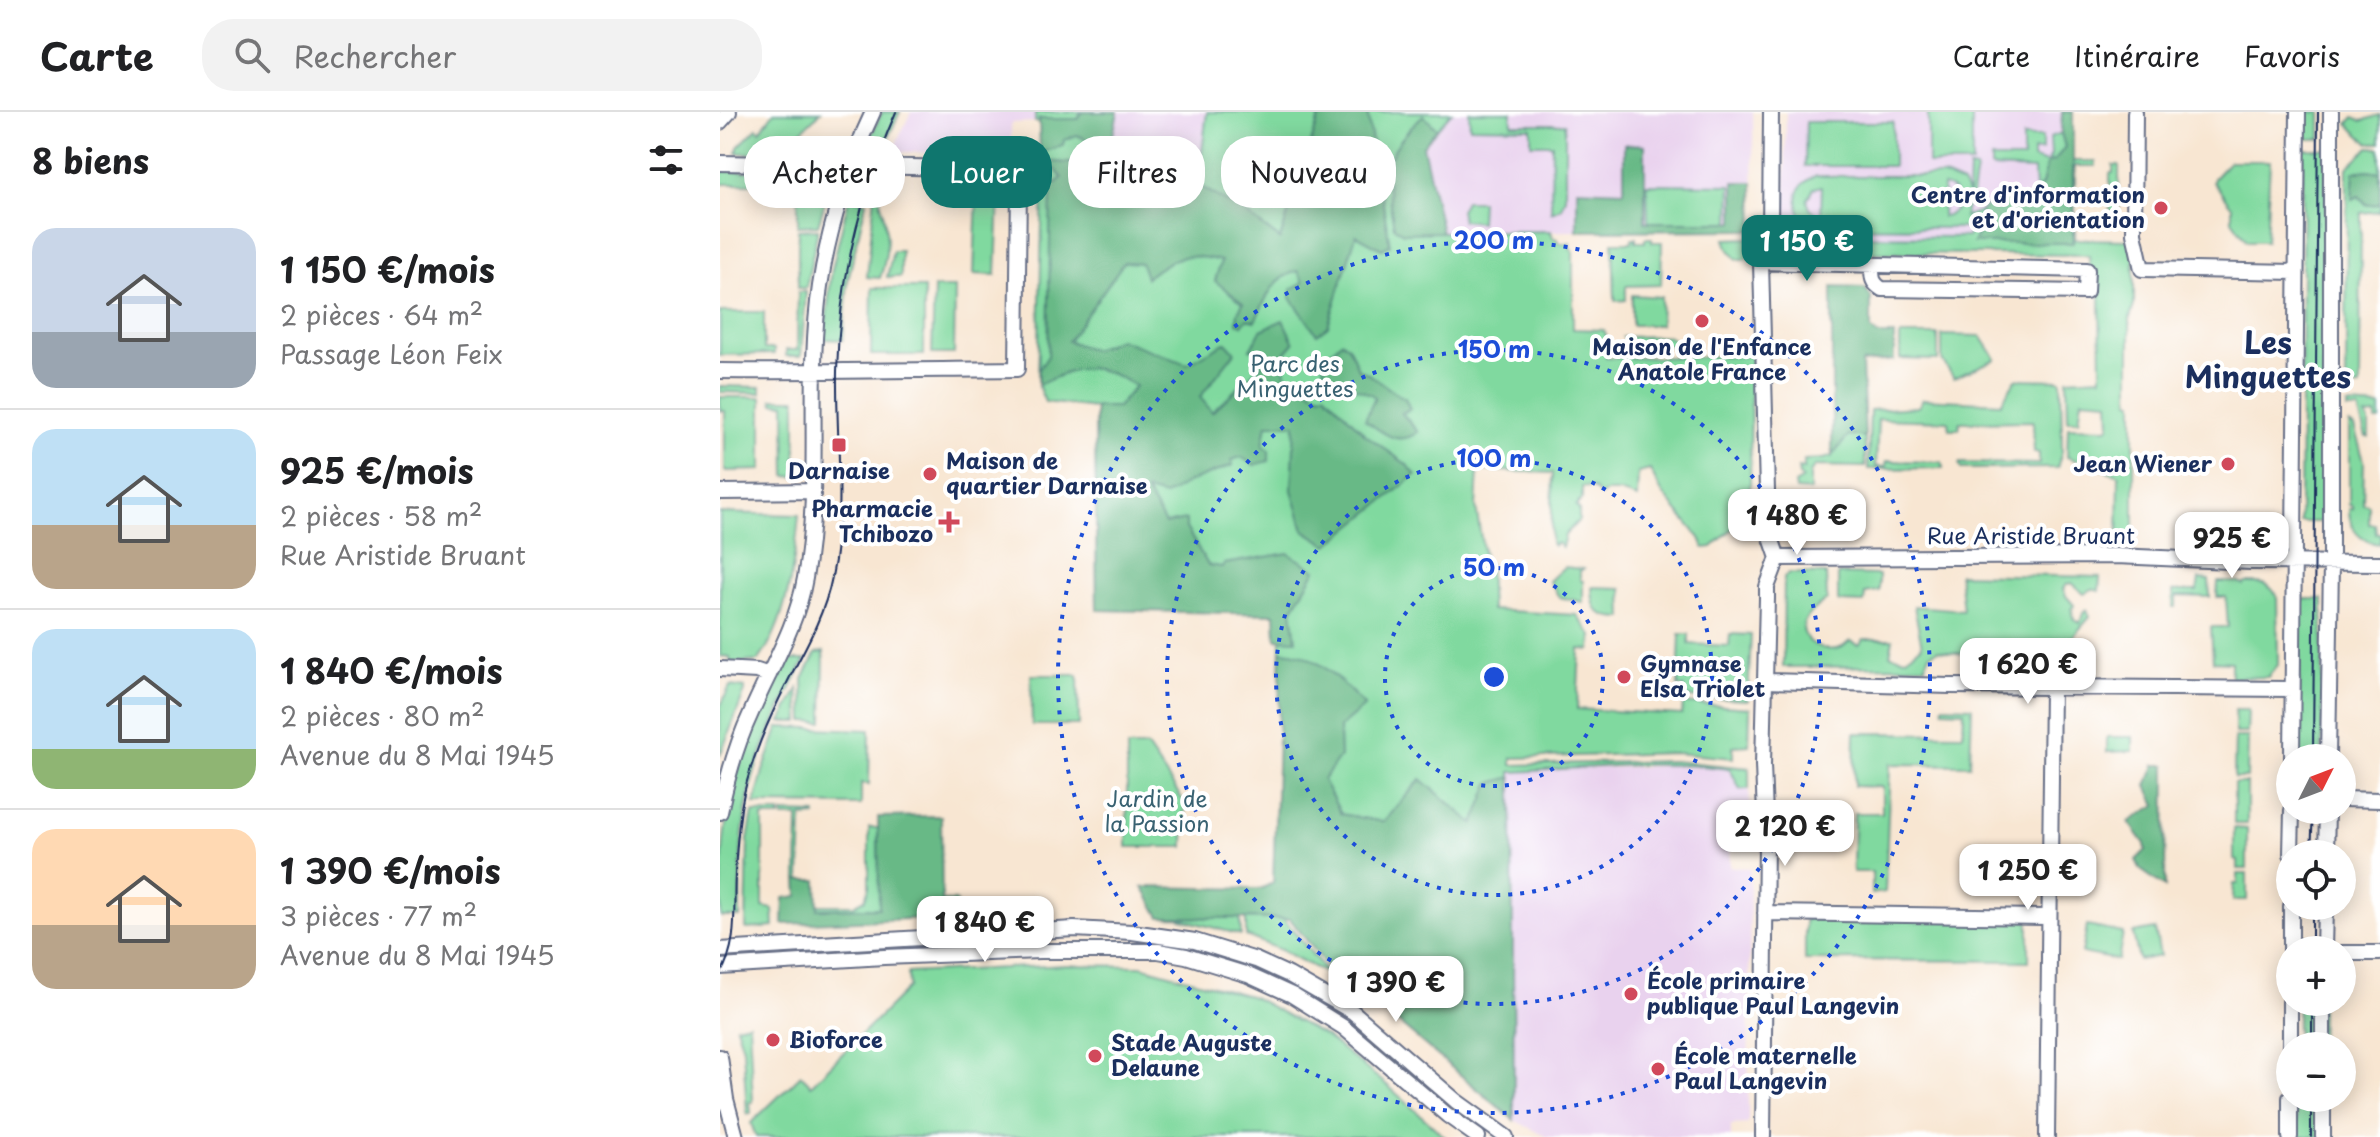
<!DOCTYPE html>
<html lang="fr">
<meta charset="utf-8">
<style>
body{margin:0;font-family:"Playpen Sans",sans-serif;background:#f2f2f2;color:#202124;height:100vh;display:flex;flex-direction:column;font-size:30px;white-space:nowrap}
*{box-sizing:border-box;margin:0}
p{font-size:26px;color:#757577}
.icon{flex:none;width:44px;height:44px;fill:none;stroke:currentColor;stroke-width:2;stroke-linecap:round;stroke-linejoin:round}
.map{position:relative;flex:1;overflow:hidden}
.sheet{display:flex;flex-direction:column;background:#fff;width:720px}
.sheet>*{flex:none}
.guide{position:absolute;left:24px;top:24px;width:760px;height:72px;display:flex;gap:16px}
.needle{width:52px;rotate:48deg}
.tools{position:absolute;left:1556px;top:632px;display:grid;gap:16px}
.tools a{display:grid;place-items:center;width:80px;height:80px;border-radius:50%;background:#fff;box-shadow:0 4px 20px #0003;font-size:40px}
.price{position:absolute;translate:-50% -68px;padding:0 18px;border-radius:16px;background:#fff;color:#222;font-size:26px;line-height:52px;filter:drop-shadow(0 2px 4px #0008)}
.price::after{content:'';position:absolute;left:50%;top:48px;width:24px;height:18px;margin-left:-12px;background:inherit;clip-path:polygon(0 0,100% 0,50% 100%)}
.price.active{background:#0f766e;color:#fff}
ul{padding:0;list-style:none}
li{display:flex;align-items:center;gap:24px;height:200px;padding:0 32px}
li+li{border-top:2px solid #e0e0e0}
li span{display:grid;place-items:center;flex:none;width:224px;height:160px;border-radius:24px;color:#555}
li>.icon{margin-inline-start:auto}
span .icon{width:96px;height:96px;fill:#fffc;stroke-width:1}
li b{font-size:34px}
h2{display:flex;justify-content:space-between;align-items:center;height:96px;padding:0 32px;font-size:34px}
.tag{padding:0 28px;border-radius:32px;background:#fff;box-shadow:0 4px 20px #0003;font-size:28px;line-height:72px}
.tag.active{background:#0f766e;color:#fff}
header{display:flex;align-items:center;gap:48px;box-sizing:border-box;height:112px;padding:0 40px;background:#fff;border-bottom:2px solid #e0e0e0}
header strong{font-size:38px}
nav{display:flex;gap:44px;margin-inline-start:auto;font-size:28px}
.search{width:560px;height:72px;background:#f2f2f2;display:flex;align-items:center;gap:20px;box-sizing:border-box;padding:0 28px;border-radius:32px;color:#757577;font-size:30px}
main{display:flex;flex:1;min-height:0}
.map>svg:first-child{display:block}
.built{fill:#e9d2ee}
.green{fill:#80d99f;stroke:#4e847e;stroke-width:2;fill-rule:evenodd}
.forest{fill:#68b986;stroke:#427472;stroke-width:2}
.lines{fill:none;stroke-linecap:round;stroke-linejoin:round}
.minor-casing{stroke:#686f87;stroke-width:18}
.minor{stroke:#fff;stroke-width:14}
.tram{stroke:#1b2f5e;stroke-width:2}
.ring{fill:none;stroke:#1d4ed8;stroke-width:4;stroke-dasharray:4 8}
.poi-dot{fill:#d1495b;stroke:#fff;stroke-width:3}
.labels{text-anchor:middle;stroke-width:8;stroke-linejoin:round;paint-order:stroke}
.poi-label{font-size:22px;font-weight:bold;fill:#1b2f5e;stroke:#fff;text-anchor:start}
.park-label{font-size:22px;fill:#396272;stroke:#fff}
.street-label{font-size:22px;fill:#1b2f5e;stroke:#fff}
.district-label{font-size:30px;font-weight:bold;fill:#1b2f5e;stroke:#fff}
.centre{fill:#1d4ed8;stroke:#fff;stroke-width:4}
.ring-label{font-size:24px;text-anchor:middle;font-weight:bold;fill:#1d4ed8;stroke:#fff;stroke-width:8;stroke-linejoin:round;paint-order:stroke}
</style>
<header>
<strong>Carte</strong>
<div class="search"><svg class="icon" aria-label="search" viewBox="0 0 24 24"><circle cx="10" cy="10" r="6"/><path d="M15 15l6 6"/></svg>Rechercher</div>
<nav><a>Carte</a><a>Itinéraire</a><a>Favoris</a></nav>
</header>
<main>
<section class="sheet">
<h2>8 biens<svg class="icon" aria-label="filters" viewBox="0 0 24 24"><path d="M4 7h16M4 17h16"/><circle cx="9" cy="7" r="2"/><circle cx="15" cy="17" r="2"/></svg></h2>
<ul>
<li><span style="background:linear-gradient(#c9d6e8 65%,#9aa5b1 0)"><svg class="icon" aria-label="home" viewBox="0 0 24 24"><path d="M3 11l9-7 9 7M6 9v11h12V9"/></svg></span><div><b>1 150 €/mois</b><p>2 pièces · 64 m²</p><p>Passage Léon Feix</p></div></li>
<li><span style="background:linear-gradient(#bfe0f5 60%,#b9a48a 0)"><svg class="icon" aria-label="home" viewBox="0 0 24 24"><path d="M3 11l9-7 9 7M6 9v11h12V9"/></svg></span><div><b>925 €/mois</b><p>2 pièces · 58 m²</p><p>Rue Aristide Bruant</p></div></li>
<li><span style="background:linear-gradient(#bfe0f5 75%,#8fb573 0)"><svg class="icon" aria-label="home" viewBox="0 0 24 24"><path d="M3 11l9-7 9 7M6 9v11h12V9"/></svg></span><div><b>1 840 €/mois</b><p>2 pièces · 80 m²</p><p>Avenue du 8 Mai 1945</p></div></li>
<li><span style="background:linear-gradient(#ffd9b3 60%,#b9a48a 0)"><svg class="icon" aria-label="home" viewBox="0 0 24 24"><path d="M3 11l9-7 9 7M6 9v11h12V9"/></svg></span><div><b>1 390 €/mois</b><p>3 pièces · 77 m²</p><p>Avenue du 8 Mai 1945</p></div></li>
</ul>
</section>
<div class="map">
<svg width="1660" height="1025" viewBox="0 0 1660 1025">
<rect width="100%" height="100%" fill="#fff"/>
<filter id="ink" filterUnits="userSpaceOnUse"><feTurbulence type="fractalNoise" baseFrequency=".0125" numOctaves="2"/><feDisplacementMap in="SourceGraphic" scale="16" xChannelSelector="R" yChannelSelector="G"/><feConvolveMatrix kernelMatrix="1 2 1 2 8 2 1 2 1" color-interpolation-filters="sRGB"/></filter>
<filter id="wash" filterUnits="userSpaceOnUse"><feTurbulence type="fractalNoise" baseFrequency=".006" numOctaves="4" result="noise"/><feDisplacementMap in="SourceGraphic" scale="32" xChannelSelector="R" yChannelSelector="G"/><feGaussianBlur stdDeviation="1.8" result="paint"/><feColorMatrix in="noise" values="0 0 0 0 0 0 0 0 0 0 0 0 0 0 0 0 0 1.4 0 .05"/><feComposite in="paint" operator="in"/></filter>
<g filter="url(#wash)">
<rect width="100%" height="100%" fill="#f8e6d2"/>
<path class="built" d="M191 0H487V18L478 73 412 56 320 10 291 11V41L172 40Z
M723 0H1033L1034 118 718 120 696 29Z
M1066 0H1353V131L1065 129Z
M949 654 1029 656 1030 726 1010 727V755L1030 756 1028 1012 1011 1013V1025H828L794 1008 791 659Z"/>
<path class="green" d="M54 0H101L72 28 84 40 96 28 121 41 119 44 78 41 69 45 61 42 17 41 18 35 37 16 40 19Z
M162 0H180L165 32 150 26Z
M315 0H362L358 7H320L372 25 396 54 478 73 487 0H732L717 17 712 12 697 29 718 120 831 119 833 126 838 127V131H850V137L853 138V217L884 218 888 227 886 228V246L1031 244 1030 392 1014 415 992 435 984 436 980 426 942 381 930 358 918 361 917 386 899 380H885L881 384 873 376 862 375V387L856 394 859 397V408L845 423 842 435 837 431 833 434 831 431 833 361 758 358 756 395 765 451 769 452 771 498 857 503 872 524 871 538 860 537 857 597 962 603 963 591 1030 596 1029 633 1013 634V646L954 641 792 646V653L953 649 1029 656V677H1020L1010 657C938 647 863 657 791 660L794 1008 647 884 614 863 560 793 561 499 377 498 375 296 325 290 318 273 323 69 316 67V49H323L324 44 321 43 320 11 315 10Z
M749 0H791L792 12H845V86L841 96 831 100 832 32H811V16L750 15Z
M1208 0H1252V52H1208Z
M1587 0H1601V27H1587Z
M1660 3V31H1648L1628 12 1634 5 1642 9Z
M1086 10H1173V54H1085Z
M1341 21 1345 35 1335 48 1327 51 1322 73 1315 78 1314 58 1271 56V47H1303V25H1322V38L1313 39V47L1327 51 1331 43 1330 25Z
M1649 35 1660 36V60L1648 58 1634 60 1632 87 1639 84 1647 93 1660 92V99L1641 101 1640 275 1626 276 1627 56Z
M1583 37H1606L1603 410H1580Z
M1353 49H1376V54H1355V127L1409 128 1414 134V193L1410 206V289L1414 290V423H1409V431H1398L1399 363 1347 345 1348 315 1387 316 1390 313 1389 289 1362 287 1359 308H1348L1347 267 1381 265 1380 174 1370 167 1369 143 1065 140 1071 105 1081 104C1074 87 1077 72 1095 64H1224L1243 72 1248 84 1249 56 1256 57 1251 91H1248L1244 105 1260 99 1259 120 1255 126 1353 130ZM1102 74 1101 104 1090 97 1087 88 1094 76ZM1223 74C1236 76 1240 87 1235 98L1227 104 1222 105ZM1077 115 1248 116V125L1076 124Z
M1510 49H1550L1546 129H1527L1512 108V95L1493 70 1494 66Z
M1393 53H1399V110H1390V61H1393Z
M0 59 88 60V66L102 67 109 76 98 113 78 114V70L40 69 39 72H0Z
M155 60 148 80 132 76 138 61Z
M927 72 1011 73 1010 113H928Z
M257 81 279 82 276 163 254 162Z
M155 83 159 84C167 113 171 136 160 166L147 165Z
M129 86 146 90 128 168 123 228 104 227 112 157Z
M745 89H761L760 110 742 108 740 98Z
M98 117 86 176H78V118Z
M912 126H916V130H925V126H932V130H942L941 173 906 174V188L895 189 893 130H912Z
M1031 126 1032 147H1017L1009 138 1005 127Z
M173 139H181V165H167Z
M152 176H204V243H151Z
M214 176H235L234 242H212Z
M78 180H86L81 244H66V238H77Z
M912 183 941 185 940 213H912Z
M0 200H44V237H54V242L0 243Z
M1180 223H1218V248L1180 247Z
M1222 223 1261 224 1276 247 1234 266 1222 248Z
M948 224 965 234 906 233 903 225Z
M1296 267 1341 268 1342 339 1337 356 1241 357 1239 351 1319 352V341L1314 340 1313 309 1240 310 1239 317H1229L1228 309 1158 307 1156 354 1166 355 1167 349 1222 350 1223 356 1148 357 1150 298 1198 295 1203 287 1281 291Z
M0 274 41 275V281L0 280Z
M0 285H42V358L5 359V299H0Z
M53 287H76V365L66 364 65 292 54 291Z
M1627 293 1660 295V309H1656V303L1646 304 1649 310V325H1646L1638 298H1627Z
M1629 312 1634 315 1644 349 1643 392 1649 393V412H1655L1656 421H1660V432C1640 430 1629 417 1629 397H1633V394L1629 393Z
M1129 322 1145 325V355L1095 354 1090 361V379L1076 378 1075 372 1083 367 1079 363 1078 356 1084 357V348C1114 347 1109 349 1129 322Z
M0 401 79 403C75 447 67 513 38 549L11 551 10 545 0 544Z
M844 455 863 457 860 459V468L863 469V490L839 485 829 469Z
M1069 461 1106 462 1107 488C1099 494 1087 501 1084 511 1078 529 1105 542 1120 536 1124 535 1127 531 1130 529L1139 533 1144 527H1173L1170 543 1186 546 1202 534 1194 494 1243 498 1239 462 1380 465 1379 479 1372 477 1364 482 1352 471 1347 472 1343 477 1346 484 1354 493 1352 497 1354 507 1360 511 1363 501 1367 498 1370 505 1349 529 1368 549 1336 548 1329 553 1338 555V563L1336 558H1331L1330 564H1323V553L1252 552 1251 545C1241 539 1229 542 1218 538L1210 542 1205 554 1063 555 1064 465Z
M1118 462 1159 463V479L1145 481 1144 491 1120 490 1118 489Z
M1479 467 1489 468 1490 485 1456 484V495H1453V479H1477Z
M1498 470H1517L1524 473 1525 471C1540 471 1548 470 1557 483L1558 553 1548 565 1511 566V550L1493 549 1491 515H1508L1506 485H1497Z
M872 475 902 476 903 506C879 506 872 499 872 475Z
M1580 487H1603L1602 646H1579Z
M960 522H969V532L1009 534 1010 522 1031 523 1028 588 964 585V575H958Z
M104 540 103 610 84 609 83 567 96 541Z
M66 548H85C69 579 52 611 40 644 21 696 19 751 20 805H1C1 763 2 721 12 681 23 634 44 591 66 548Z
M311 563H358L359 613H312Z
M10 574 25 576V579L0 644V595Z
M78 577 80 610H61Z
M1223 594 1252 595 1250 653 1170 652 1165 780 1152 782V760H1133L1134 701H1162V675L1134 674 1135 621 1243 622 1244 599 1223 598Z
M1515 598H1528L1527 621H1515Z
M59 615 150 618 149 672 141 671V693L35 692 43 659Z
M1387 625H1413V639L1387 640Z
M1515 625H1528L1527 666H1514Z
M407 635H427L465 691 464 735H407Z
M1514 671H1527V712H1514Z
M33 701H60V705H43V795L53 797 54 815 26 817 28 728Z
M63 701 96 702V704L82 705 80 768H77L78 705H63Z
M149 716H158L160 796 97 797V793H134L145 787 149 775Z
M1514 716 1527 717V757H1518V748L1514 747Z
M1518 762H1527V788H1513L1514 772H1518Z
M461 805H520L521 823 461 807Z
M526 806 564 807 609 863 561 838 526 824Z
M1085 807 1309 809V849L1085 848Z
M1367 814 1403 821 1398 848 1362 841Z
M1435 817 1440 844 1419 848 1413 821Z
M346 853 421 854 533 885 605 924 667 973 725 1025H36L31 1011 81 963 91 973 189 875 188 861Z
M1577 890H1601L1600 934H1577Z
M29 911 33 990H30L31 1001 27 1002 23 936 16 914Z
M1577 986H1600V1025H1576Z"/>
<path class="forest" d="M362 0H398L392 28 412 45V56L478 73 524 100 560 127 601 0H647L670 133 662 137 636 123 608 214 597 222 571 186V177L584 170 578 159C551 166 547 186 535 209L527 207 522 213 517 211 518 200 523 191 495 169 501 149C466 140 454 143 426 166L421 151 404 150 348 229 373 238 399 227 467 252 506 230 515 240 480 285 492 300 542 253 544 240 530 237 541 218 563 208 574 231 561 246 565 253 566 267 601 283 605 281 646 323 686 352 696 363 608 433 584 418 572 378 575 312H547L543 333 549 338V349L534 353 521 345 512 348 513 353 467 371 445 384 426 379 445 412 466 408V416L488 453 502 455 504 452 568 441 596 458 572 498 576 528 556 527 555 502 377 498 375 295H398L415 274C373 249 361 253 318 273L319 257 328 244 331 69 336 71 342 66 335 57 323 56 324 49 372 53 374 66 377 64C384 43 377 31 357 23L344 28 343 33 320 41 319 7H358Z
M1342 0H1353V131H1253L1259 120 1260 99 1271 89 1315 90V78L1322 73 1327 51 1335 48 1345 35 1341 21Z
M703 3 717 17 703 34 722 120 683 121 674 115C664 55 658 49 703 3Z
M904 32 925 33V110H1014V70H1033L1034 118 857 119V77L904 79Z
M1648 58 1660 60V92L1647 93 1639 84 1632 87 1634 60Z
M1112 175 1145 176 1151 185V218L1158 223H1174V248L1142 251 1145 325 1129 323 1112 344Z
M622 229 629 235 638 257C658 264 666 278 685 286L690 297 682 301 698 320C678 335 663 321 645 308L655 285C640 274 623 276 606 267L602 248Z
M561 539C596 539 622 571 645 594L619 616 620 645 603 668 621 702 664 710 701 667 754 712 770 671 792 665 794 1008 647 884 614 863 570 807 440 805 423 775 540 777 553 771Z
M1435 653H1446L1445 775 1421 758 1416 748 1426 738 1425 732 1409 710 1436 693 1427 674Z
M221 704 222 789H237V805L63 812 64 786 78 784 77 768H97L98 797 159 796 158 705Z"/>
</g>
<g filter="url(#ink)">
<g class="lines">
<defs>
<path id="minor" d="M1415 0 1414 121 1422 157 1576 160
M0 10 9 0
M0 51 288 57 299 72 297 257C198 258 99 260 0 259
M1041 150 1367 158 1366 180 1162 177C1152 171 1152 166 1152 155
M0 380 93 379
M1058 446 1396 444 1532 450 1660 451
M0 557 37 559 49 563
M1046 569 1230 574 1572 577
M1572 646 1578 0
M1608 646 1611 451V0
M1622 687 1660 688
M0 700C7 666 16 633 31 601 50 557 77 514 85 466 102 370 86 271 100 174 108 119 129 50 153 0
M1571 742 1572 698
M1606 742 1607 698
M1045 801 1327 805
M0 838 354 817 412 820 475 829 536 848 569 863 633 900 736 989 786 1025
M1571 838V794
M1604 838 1605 794
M1622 841H1660
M0 855 164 845 320 839H438L466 844 528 863 572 883 623 915 727 1003 758 1025
M1570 934V890
M1603 934V890
M0 945 6 987 16 1025
M1043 1025 1046 729 1043 653 1047 486V475L1058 446 1048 417 1041 150 1050 122 1051 0
M1327 1025 1332 575
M1570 1025V986
M1603 1025V986"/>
</defs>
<use href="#minor" class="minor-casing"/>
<use href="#minor" class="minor"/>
<path class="tram" d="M1593 646 1598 0
M1591 742 1593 698
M1592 794V838
M0 863C19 830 13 798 15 762 16 741 18 717 21 696 29 650 49 606 70 565 87 533 105 501 112 465 126 398 116 327 117 259 119 168 140 83 176 0
M1592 934V890
M1591 1025V986"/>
</g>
</g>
<g class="ring">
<circle cx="774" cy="565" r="109"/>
<circle cx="774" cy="565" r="218"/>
<circle cx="774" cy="565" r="327"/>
<circle cx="774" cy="565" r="436"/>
</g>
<g class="poi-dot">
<circle cx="1441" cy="96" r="8"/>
<circle cx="982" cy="209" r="8"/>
<rect x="111" y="325" width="16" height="16" rx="4"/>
<circle cx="1508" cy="352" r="8"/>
<circle cx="210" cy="362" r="8"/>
<path d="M225 398h8v8h8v8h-8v8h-8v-8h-8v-8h8z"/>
<circle cx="904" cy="565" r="8"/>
<circle cx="911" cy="882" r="8"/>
<circle cx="53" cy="928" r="8"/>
<circle cx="375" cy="944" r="8"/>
<circle cx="938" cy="957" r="8"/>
</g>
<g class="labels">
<g class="poi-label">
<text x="1425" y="91" text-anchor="end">Centre d'information<tspan x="1425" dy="25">et d'orientation</tspan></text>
<text x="982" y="243" text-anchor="middle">Maison de l'Enfance<tspan x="982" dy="25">Anatole France</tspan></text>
<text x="226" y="357">Maison de<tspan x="226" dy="25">quartier Darnaise</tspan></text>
<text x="1492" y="360" text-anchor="end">Jean Wiener</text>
<text x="119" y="367" text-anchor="middle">Darnaise</text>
<text x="213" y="405" text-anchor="end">Pharmacie<tspan x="213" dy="25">Tchibozo</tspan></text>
<text x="920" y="560">Gymnase<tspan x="920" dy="25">Elsa Triolet</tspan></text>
<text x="927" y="877">École primaire<tspan x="927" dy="25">publique Paul Langevin</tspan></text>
<text x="69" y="936">Bioforce</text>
<text x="391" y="939">Stade Auguste<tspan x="391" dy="25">Delaune</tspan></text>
<text x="954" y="952">École maternelle<tspan x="954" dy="25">Paul Langevin</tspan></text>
</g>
<g class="park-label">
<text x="575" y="260">Parc des<tspan x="575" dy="25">Minguettes</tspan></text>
<text x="437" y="695">Jardin de<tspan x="437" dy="25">la Passion</tspan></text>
</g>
<g class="street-label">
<text x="1311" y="432">Rue Aristide Bruant</text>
</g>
<g class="district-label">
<text x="1548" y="242">Les<tspan x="1548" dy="34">Minguettes</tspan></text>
</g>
</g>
<circle cx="774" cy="565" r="12" class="centre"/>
<g class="ring-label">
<text x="774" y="137">200 m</text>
<text x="774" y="246">150 m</text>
<text x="774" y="355">100 m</text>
<text x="774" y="464">50 m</text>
</g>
</svg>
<div class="tools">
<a><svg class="needle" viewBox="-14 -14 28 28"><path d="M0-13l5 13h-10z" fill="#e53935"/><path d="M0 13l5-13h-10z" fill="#757577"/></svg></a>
<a><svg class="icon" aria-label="locate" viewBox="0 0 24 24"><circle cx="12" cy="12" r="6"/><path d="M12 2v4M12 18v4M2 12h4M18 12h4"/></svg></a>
<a>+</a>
<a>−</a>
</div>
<b class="price active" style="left:1087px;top:171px">1 150 €</b>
<b class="price" style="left:1077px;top:445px">1 480 €</b>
<b class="price" style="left:1512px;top:468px">925 €</b>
<b class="price" style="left:1308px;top:594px">1 620 €</b>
<b class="price" style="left:1065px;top:756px">2 120 €</b>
<b class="price" style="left:1308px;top:800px">1 250 €</b>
<b class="price" style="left:265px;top:852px">1 840 €</b>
<b class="price" style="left:676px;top:912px">1 390 €</b>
<div class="guide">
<a class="tag">Acheter</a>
<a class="tag active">Louer</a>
<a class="tag">Filtres</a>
<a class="tag">Nouveau</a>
</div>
</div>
</main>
